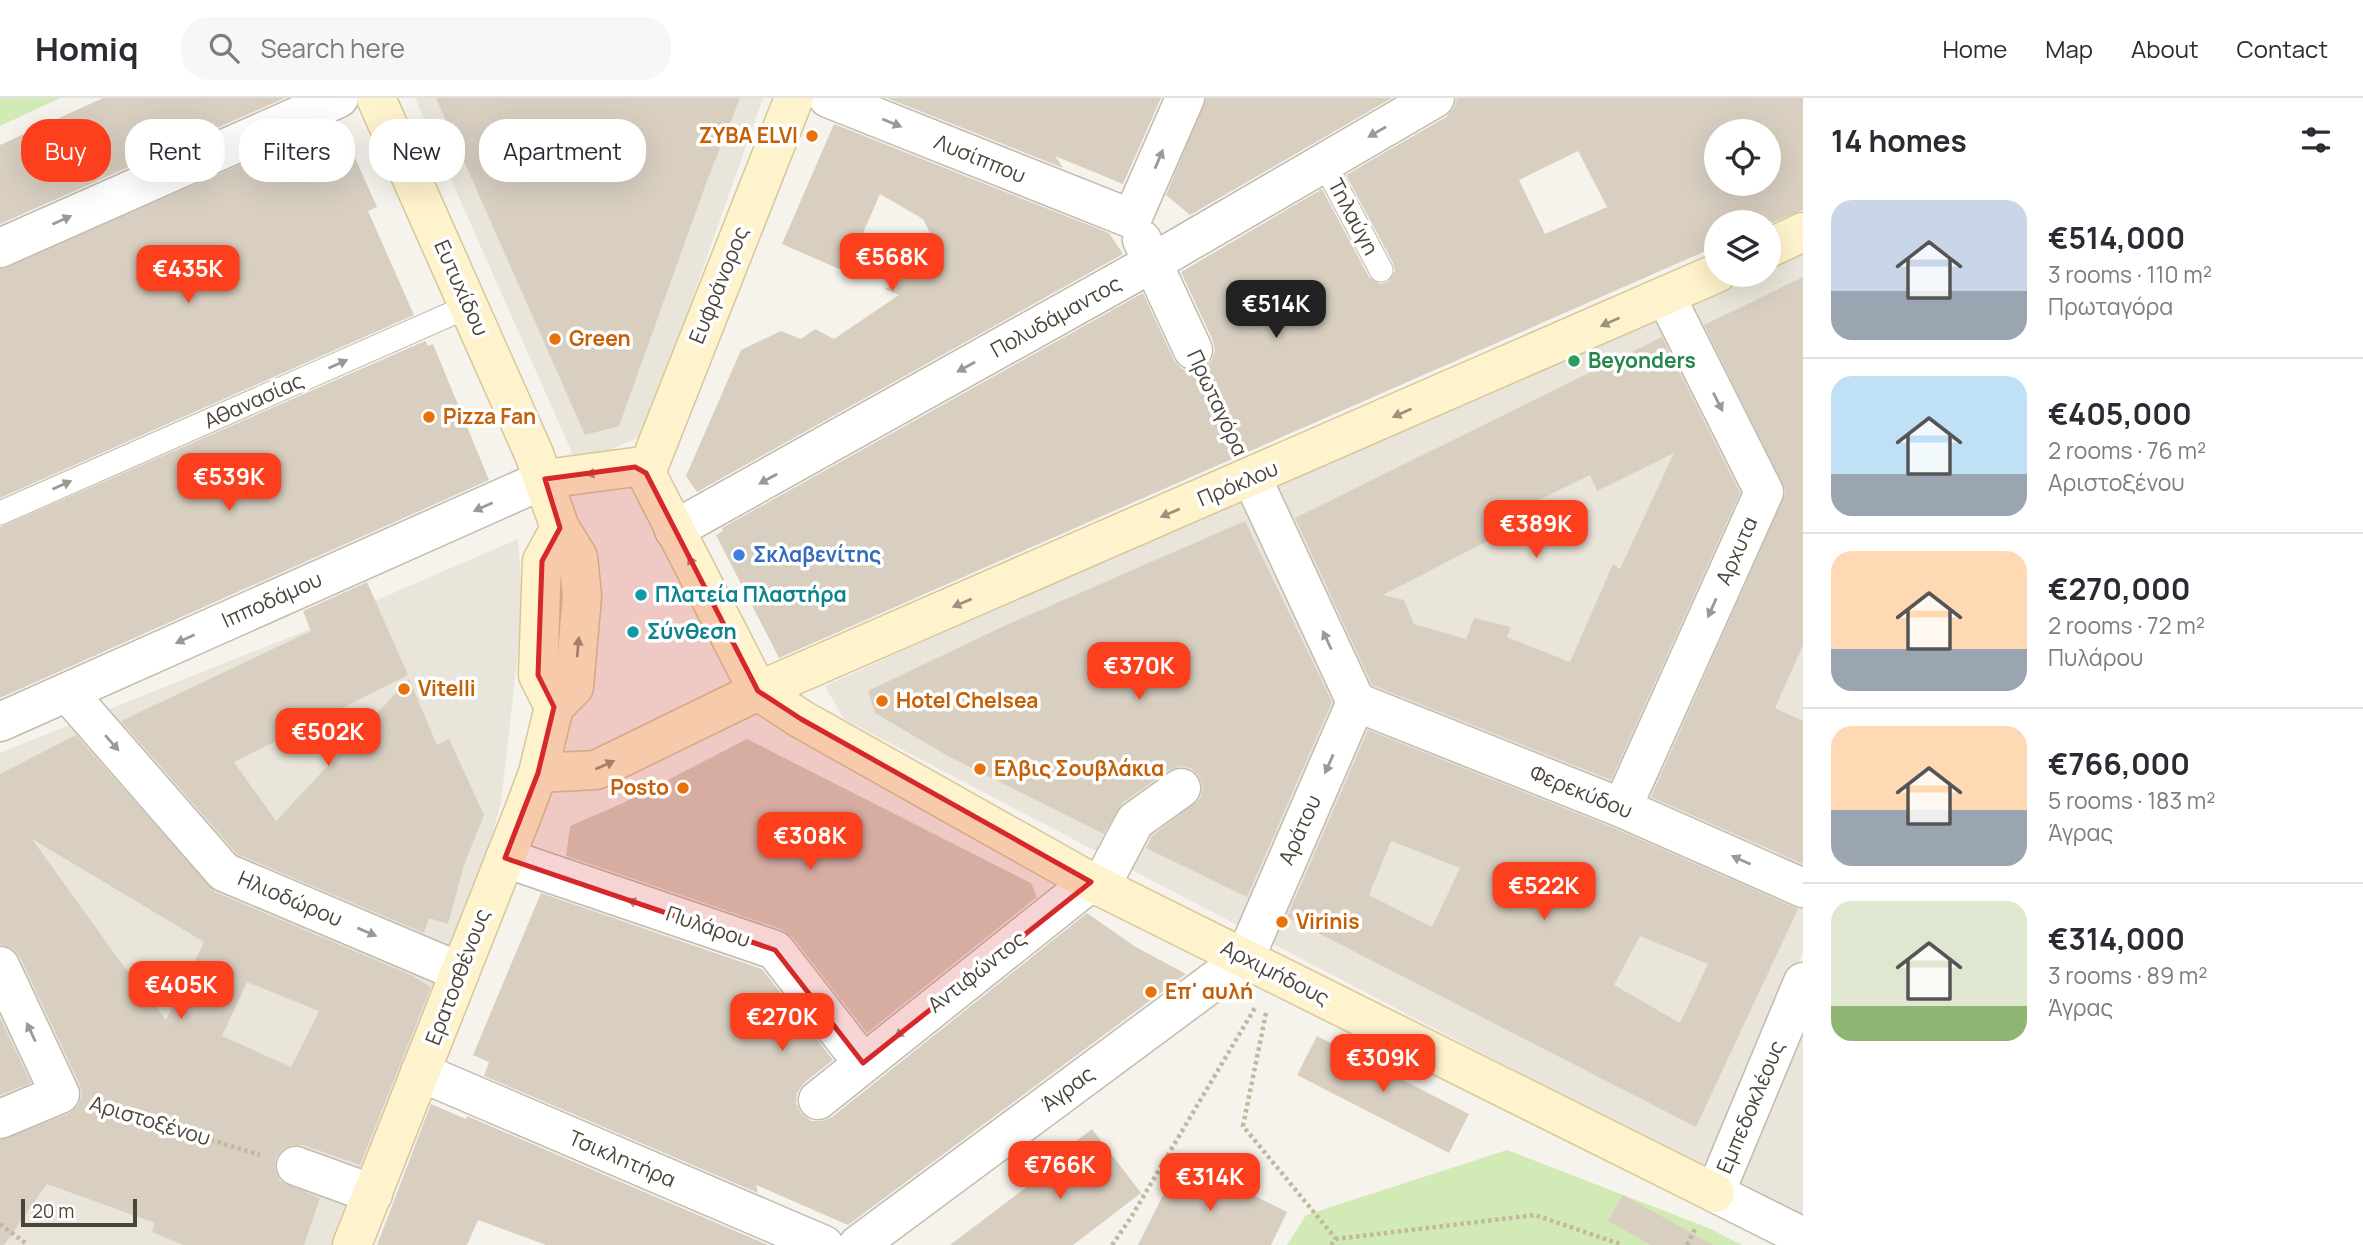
<!DOCTYPE html>
<meta charset="utf-8">
<style>
body{margin:0;font-family:Manrope,sans-serif;background:#f7f7f7;color:#2b2b33;height:100vh;display:flex;flex-direction:column;font-size:26px;white-space:nowrap}
*{box-sizing:border-box;margin:0}
p{font-size:23px;color:#7c7c81}
.icon{flex:none;width:38px;height:38px;fill:none;stroke:currentColor;stroke-width:2;stroke-linecap:round;stroke-linejoin:round}
.map{position:relative;flex:1;overflow:hidden}
.details{display:flex;flex-direction:column;background:#fff;width:560px}
.details>*{flex:none}
.guide{position:absolute;left:21px;top:21px;width:665px;height:63px;display:flex;gap:14px}
.buttons{position:absolute;left:1704px;top:21px;display:grid;gap:14px}
.buttons a{display:grid;place-items:center;width:77px;height:77px;border-radius:50%;background:#fff;box-shadow:0 7px 28px #0002;font-size:35px}
.scale{position:absolute;left:21px;bottom:18px;width:116px;box-sizing:border-box;padding-left:7px;border:4px solid #4b4439;border-top:0;font-size:19px;line-height:24px;white-space:nowrap;color:#4b4439;-webkit-text-stroke:5px #fff;paint-order:stroke}
.price{position:absolute;translate:-50% -60px;padding:0 16px;border-radius:14px;background:#fc3f1d;color:#fff;font-size:23px;line-height:46px;filter:drop-shadow(0 2px 4px #0008)}
.price::after{content:'';position:absolute;left:50%;top:42px;width:21px;height:16px;margin-left:-10px;background:inherit;clip-path:polygon(0 0,100% 0,50% 100%)}
.price.current{background:#222;color:#fff}
ul{padding:0;list-style:none}
li{display:flex;align-items:center;gap:21px;height:175px;padding:0 28px}
li+li{border-top:2px solid #e1e1e2}
li span{display:grid;place-items:center;flex:none;width:196px;height:140px;border-radius:21px;color:#555}
li>.icon{margin-inline-start:auto}
span .icon{width:84px;height:84px;fill:#fffc;stroke-width:1}
li b{font-size:30px}
h2{display:flex;justify-content:space-between;align-items:center;height:84px;padding:0 28px;font-size:30px}
.pill{padding:0 24px;border-radius:28px;background:#fff;box-shadow:0 7px 28px #0002;font-size:24px;line-height:63px}
.pill.current{background:#fc3f1d;color:#fff}
header{display:flex;align-items:center;gap:42px;box-sizing:border-box;height:98px;padding:0 35px;background:#fff;border-bottom:2px solid #e1e1e2}
header strong{font-size:33px}
nav{display:flex;gap:38px;margin-inline-start:auto;font-size:24px}
.search{width:490px;height:63px;background:#f7f7f7;display:flex;align-items:center;gap:18px;box-sizing:border-box;padding:0 24px;border-radius:28px;color:#7c7c81;font-size:26px}
main{display:flex;flex:1;min-height:0}
.map>svg:first-child{display:block}
.residential{fill:#eae5da}
.green{fill:#d2eab5}
.building{fill:#d8cfc1;fill-rule:evenodd}
.lines{fill:none;stroke-linecap:round;stroke-linejoin:round}
.lane-casing{stroke:#c2bbae;stroke-width:25}
.street-casing{stroke:#c2bbae;stroke-width:41}
.secondary-casing{stroke:#d6c79b;stroke-width:41}
.path{stroke:#c4b79f;stroke-width:4.5;stroke-dasharray:3.5 3.5;stroke-linecap:butt}
.lane{stroke:#fff;stroke-width:23}
.street{stroke:#fff;stroke-width:38}
.secondary{stroke:#fff3cd;stroke-width:38}
.oneway{fill:#9c9892}
.oneway2{fill:#9c937c}
.marked{fill:#d62828;fill-opacity:0.2;stroke:#d62828;stroke-width:5;stroke-linejoin:round}
.food-dot{fill:#e8710a;stroke:#fff;stroke-width:2.5}
.leisure-dot{fill:#2e9e5b;stroke:#fff;stroke-width:2.5}
.shop-dot{fill:#3f7fe0;stroke:#fff;stroke-width:2.5}
.culture-dot{fill:#0f9aa8;stroke:#fff;stroke-width:2.5}
.labels{text-anchor:middle;stroke-width:7;stroke-linejoin:round;paint-order:stroke}
.food-label{font-size:21px;font-weight:bold;fill:#c56008;stroke:#fff;text-anchor:start}
.street-label{font-size:21px;fill:#4b4439;stroke:#fff}
.leisure-label{font-size:21px;font-weight:bold;fill:#27864d;stroke:#fff;text-anchor:start}
.shop-label{font-size:21px;font-weight:bold;fill:#366cbe;stroke:#fff;text-anchor:start}
.culture-label{font-size:21px;font-weight:bold;fill:#0d838f;stroke:#fff;text-anchor:start}
</style>
<header>
<strong>Homiq</strong>
<div class="search"><svg class="icon" aria-label="search" viewBox="0 0 24 24"><circle cx="10" cy="10" r="6"/><path d="M15 15l6 6"/></svg>Search here</div>
<nav><a>Home</a><a>Map</a><a>About</a><a>Contact</a></nav>
</header>
<main>
<div class="map">
<svg width="1803" height="1147" viewBox="0 0 1803 1147">
<rect width="100%" height="100%" fill="#f6f3ec"/>
<path class="residential" d="M415 0H763L644 337 577 366Z
M1803 143V854L1712 1076 844 621 825 588 1729 177H1769V158Z
M518 441 523 511 501 704 489 750 339 1147H0V655L310 531Z
M1803 935V1118L1740 1086Z"/>
<path class="green" d="M0 0H60L0 28Z
M1507 1052 1711 1131 1742 1147H1287L1306 1117Z"/>
<path class="building" d="M103 0H285L0 126V47Z
M436 0H740L708 80 619 328 585 337Z
M887 0H1161L1123 86 1055 58 1063 70Z
M1206 0H1392L1190 117 1166 97Z
M1457 0H1803V112L1769 126 1717 124V148L779 560 716 437 723 433 722 430 1143 195 1174 262 1181 270 1190 274 1203 271 1211 264 1215 253 1213 243 1181 174 1322 91 1369 179 1380 186 1388 184 1395 173 1393 165 1346 77 1446 19 1454 10ZM1717 33H1769V86H1717ZM1578 53 1607 109 1545 136 1519 82Z
M339 24 377 109 368 113 414 217 0 400V171Z
M834 26 1109 135 1123 156 697 394 686 378 741 252 781 233 801 241 815 231 834 241 899 197 885 191 941 157 923 121 880 96 846 174 782 146Z
M1803 179V547L1775 610 1803 623V766L1651 699 1786 394 1704 227Z
M1662 239 1740 395 1611 682 1372 587 1295 420ZM1674 355 1620 471 1613 466 1570 564 1507 539 1511 529 1474 520 1466 541 1414 526 1404 502 1383 497 1528 422 1522 410 1590 377 1597 393Z
M425 243 428 248 433 246 489 382 0 600V429Z
M1245 423 1332 604 1247 799 1146 750 1152 738 1201 700 1203 687 1198 677 1191 670 1180 668 1169 672 1122 705 1104 736 946 657 875 615 868 593 1004 528Z
M367 484 408 577 234 664 276 723 409 581 437 647 449 641 484 717 464 767 448 826 429 820 424 835 237 756 121 623 311 533 303 513Z
M1368 632 1614 730 1798 811 1696 1029 1287 819ZM1391 743 1460 770 1432 829 1369 797ZM1640 838 1708 866 1680 925 1614 887Z
M76 637 215 794 411 877 431 889 360 1067 303 1047H292L283 1051 276 1060 275 1072 280 1083 320 1100 304 1147H183L152 1134 155 1125 47 1086 4 1147H0V1042L68 1016 78 1008 82 997 80 987 20 859 12 850 0 846V676ZM32 741 204 844 166 922 117 859ZM247 884 319 913 291 969 222 938Z
M747 641 1031 785 1037 799 867 935 792 839 783 832 566 758 570 728 623 705Z
M541 795 762 871 833 962 804 985 797 995 796 1005 801 1015 811 1023H822L832 1019 1087 815 1134 848 1186 876 848 1127 756 1087 758 1095 484 978 489 964 473 957Z
M0 920 31 985 0 997Z
M1317 938 1469 1016 1449 1055 1297 977Z
M431 1006 466 1021 467 1018 768 1147H546L478 1122 467 1147H377Z
M1092 1031 1141 1095 1073 1147H950L1061 1063 1057 1058Z
M1181 1061 1287 1114 1271 1147H1138Z
M1623 1097 1713 1147H1651L1608 1123Z"/>
<g class="lines">
<defs>
<path id="lane" d="M1324 65 1381 172
M0 415 469 208"/>
<path id="street" d="M828 0 1132 121
M1132 121 1185 0
M1142 142 1193 252
M0 150 339 0
M1252 380 1356 604
M674 432 1152 165 1435 0
M67 594 224 774 460 874
M1356 604 1622 710 1803 790
M0 624 545 381
M1622 710 1764 394 1666 199
M505 760 775 852 863 965
M1100 789 1135 723 1181 690
M0 868 60 996 0 1021
M1803 884 1715 1095 1803 1139
M420 974 824 1147
M818 1002 1091 784
M296 1068 373 1096
M858 1147 1245 860 1356 604"/>
<path id="secondary" d="M1769 150 1803 134
M646 375 794 0
M545 381 635 369 646 375 758 593
M758 593 801 621 1091 784 1715 1095
M554 609 538 577 542 463 560 430
M538 675 596 672 758 593 1717 175
M352 1147 523 715 538 675 554 609 574 589 582 498 578 459 560 430 534 356 376 0"/>
</defs>
<use href="#lane" class="lane-casing"/>
<use href="#street" class="street-casing"/>
<use href="#secondary" class="secondary-casing"/>
<path class="path" d="M1208 285 1235 344
M1266 915 1243 1028 1336 1141
M97 1007 260 1057
M0 1126 28 1147
M1112 1147 1130 1121 1256 908
M1331 1147 1336 1141 1535 1117 1623 1147
M1687 1147 1696 1129"/>
<use href="#lane" class="lane"/>
<use href="#street" class="street"/>
<use href="#secondary" class="secondary"/>
</g>
<defs><path id="oneway-solid" d="M-6-.8H1V-3.2L6.5 0L1 3.2V.8H-6Z" transform="scale(1.75)"/></defs>
<g class="oneway">
<use href="#oneway-solid" transform="translate(892 25) rotate(22)"/>
<use href="#oneway-solid" transform="translate(1377 34) rotate(150)"/>
<use href="#oneway-solid" transform="translate(1159 61) rotate(-67)"/>
<use href="#oneway-solid" transform="translate(62 122) rotate(-24)"/>
<use href="#oneway-solid" transform="translate(338 266) rotate(-24)"/>
<use href="#oneway-solid" transform="translate(966 269) rotate(151)"/>
<use href="#oneway-solid" transform="translate(1718 304) rotate(63)"/>
<use href="#oneway-solid" transform="translate(768 381) rotate(151)"/>
<use href="#oneway-solid" transform="translate(62 387) rotate(-24)"/>
<use href="#oneway-solid" transform="translate(483 409) rotate(156)"/>
<use href="#oneway-solid" transform="translate(1712 510) rotate(114)"/>
<use href="#oneway-solid" transform="translate(185 541) rotate(156)"/>
<use href="#oneway-solid" transform="translate(1327 542) rotate(-115)"/>
<use href="#oneway-solid" transform="translate(112 645) rotate(49)"/>
<use href="#oneway-solid" transform="translate(1329 666) rotate(114)"/>
<use href="#oneway-solid" transform="translate(1741 762) rotate(-156)"/>
<use href="#oneway-solid" transform="translate(637 805) rotate(-161)"/>
<use href="#oneway-solid" transform="translate(367 834) rotate(23)"/>
<use href="#oneway-solid" transform="translate(903 933) rotate(142)"/>
<use href="#oneway-solid" transform="translate(31 934) rotate(-115)"/>
</g>
<g class="oneway2">
<use href="#oneway-solid" transform="translate(1610 224) rotate(156)"/>
<use href="#oneway-solid" transform="translate(1402 315) rotate(156)"/>
<use href="#oneway-solid" transform="translate(596 375) rotate(173)"/>
<use href="#oneway-solid" transform="translate(1170 415) rotate(157)"/>
<use href="#oneway-solid" transform="translate(693 467) rotate(-118)"/>
<use href="#oneway-solid" transform="translate(962 505) rotate(157)"/>
<use href="#oneway-solid" transform="translate(578 549) rotate(-85)"/>
<use href="#oneway-solid" transform="translate(605 667) rotate(-24)"/>
</g>
<path class="marked" d="M635 369 646 375 758 593 801 621 1091 784 863 965 775 852 505 760 538 675 554 609 538 577 542 463 560 430 545 381Z"/>
<g class="food-dot">
<circle cx="812" cy="38" r="7"/>
<circle cx="555" cy="241" r="7"/>
<circle cx="429" cy="319" r="7"/>
<circle cx="404" cy="591" r="7"/>
<circle cx="882" cy="603" r="7"/>
<circle cx="980" cy="671" r="7"/>
<circle cx="683" cy="690" r="7"/>
<circle cx="1282" cy="824" r="7"/>
<circle cx="1151" cy="894" r="7"/>
</g>
<circle class="leisure-dot" cx="1574" cy="263" r="7"/>
<circle class="shop-dot" cx="739" cy="457" r="7"/>
<g class="culture-dot">
<circle cx="641" cy="497" r="7"/>
<circle cx="633" cy="534" r="7"/>
</g>
<g class="labels">
<g class="food-label">
<text x="798" y="45" text-anchor="end">ΖΥΒΑ ELVI</text>
<text x="569" y="248">Green</text>
<text x="443" y="326">Pizza Fan</text>
<text x="418" y="598">Vitelli</text>
<text x="896" y="610">Hotel Chelsea</text>
<text x="994" y="678">Ελβις Σουβλάκια</text>
<text x="669" y="697" text-anchor="end">Posto</text>
<text x="1296" y="831">Virinis</text>
<text x="1165" y="901">Επ' αυλή</text>
</g>
<g class="street-label">
<text transform="translate(980 61) rotate(22)" y="7">Λυσίππου</text>
<text transform="translate(1353 119) rotate(62)" y="7">Τηλαύγη</text>
<text transform="translate(719 187) rotate(-68)" y="7">Ευφράνορος</text>
<text transform="translate(461 190) rotate(66)" y="7">Ευτυχίδου</text>
<text transform="translate(1056 219) rotate(-29)" y="7">Πολυδάμαντος</text>
<text transform="translate(254 303) rotate(-24)" y="7">Αθανασίας</text>
<text transform="translate(1217 305) rotate(65)" y="7">Πρωταγόρα</text>
<text transform="translate(1238 386) rotate(-23)" y="7">Πρόκλου</text>
<text transform="translate(1737 453) rotate(-66)" y="7">Αρχυτα</text>
<text transform="translate(272 502) rotate(-24)" y="7">Ιπποδάμου</text>
<text transform="translate(1581 694) rotate(22)" y="7">Φερεκύδου</text>
<text transform="translate(1300 732) rotate(-66)" y="7">Αράτου</text>
<text transform="translate(290 801) rotate(23)" y="7">Ηλιοδώρου</text>
<text transform="translate(708 829) rotate(19)" y="7">Πυλάρου</text>
<text transform="translate(977 874) rotate(-38)" y="7">Αντιφώντος</text>
<text transform="translate(1275 875) rotate(27)" y="7">Αρχιμήδους</text>
<text transform="translate(458 879) rotate(-69)" y="7">Ερατοσθένους</text>
<text transform="translate(1068 991) rotate(-37)" y="7">Άγρας</text>
<text transform="translate(1751 1009) rotate(-67)" y="7">Εμπεδοκλέους</text>
<text transform="translate(150 1023) rotate(17)" y="7">Αριστοξένου</text>
<text transform="translate(622 1061) rotate(23)" y="7">Τσικλητήρα</text>
</g>
<g class="leisure-label">
<text x="1588" y="270">Beyonders</text>
</g>
<g class="shop-label">
<text x="753" y="464">Σκλαβενίτης</text>
</g>
<g class="culture-label">
<text x="655" y="504">Πλατεία Πλαστήρα</text>
<text x="647" y="541">Σύνθεση</text>
</g>
</g>
</svg>
<div class="buttons">
<a><svg class="icon" aria-label="locate" viewBox="0 0 24 24"><circle cx="12" cy="12" r="6"/><path d="M12 2v4M12 18v4M2 12h4M18 12h4"/></svg></a>
<a><svg class="icon" aria-label="layers" viewBox="0 0 24 24"><path d="M12 4l9 5-9 5-9-5zM3 14l9 5 9-5"/></svg></a>
</div>
<div class="scale">20 m</div>
<b class="price" style="left:892px;top:195px">€568K</b>
<b class="price" style="left:188px;top:207px">€435K</b>
<b class="price current" style="left:1276px;top:242px">€514K</b>
<b class="price" style="left:229px;top:415px">€539K</b>
<b class="price" style="left:1536px;top:462px">€389K</b>
<b class="price" style="left:1139px;top:604px">€370K</b>
<b class="price" style="left:328px;top:670px">€502K</b>
<b class="price" style="left:810px;top:774px">€308K</b>
<b class="price" style="left:1544px;top:824px">€522K</b>
<b class="price" style="left:181px;top:923px">€405K</b>
<b class="price" style="left:782px;top:955px">€270K</b>
<b class="price" style="left:1383px;top:996px">€309K</b>
<b class="price" style="left:1060px;top:1103px">€766K</b>
<b class="price" style="left:1210px;top:1115px">€314K</b>
<div class="guide">
<a class="pill current">Buy</a>
<a class="pill">Rent</a>
<a class="pill">Filters</a>
<a class="pill">New</a>
<a class="pill">Apartment</a>
</div>
</div>
<section class="details">
<h2>14 homes<svg class="icon" aria-label="filters" viewBox="0 0 24 24"><path d="M4 7h16M4 17h16"/><circle cx="9" cy="7" r="2"/><circle cx="15" cy="17" r="2"/></svg></h2>
<ul>
<li><span style="background:linear-gradient(#c9d6e8 65%,#9aa5b1 0)"><svg class="icon" aria-label="home" viewBox="0 0 24 24"><path d="M3 11l9-7 9 7M6 9v11h12V9"/></svg></span><div><b>€514,000</b><p>3 rooms · 110 m²</p><p>Πρωταγόρα</p></div></li>
<li><span style="background:linear-gradient(#bfe0f5 70%,#9aa5b1 0)"><svg class="icon" aria-label="home" viewBox="0 0 24 24"><path d="M3 11l9-7 9 7M6 9v11h12V9"/></svg></span><div><b>€405,000</b><p>2 rooms · 76 m²</p><p>Αριστοξένου</p></div></li>
<li><span style="background:linear-gradient(#ffd9b3 70%,#9aa5b1 0)"><svg class="icon" aria-label="home" viewBox="0 0 24 24"><path d="M3 11l9-7 9 7M6 9v11h12V9"/></svg></span><div><b>€270,000</b><p>2 rooms · 72 m²</p><p>Πυλάρου</p></div></li>
<li><span style="background:linear-gradient(#ffd9b3 60%,#9aa5b1 0)"><svg class="icon" aria-label="home" viewBox="0 0 24 24"><path d="M3 11l9-7 9 7M6 9v11h12V9"/></svg></span><div><b>€766,000</b><p>5 rooms · 183 m²</p><p>Άγρας</p></div></li>
<li><span style="background:linear-gradient(#dfe7d0 75%,#8fb573 0)"><svg class="icon" aria-label="home" viewBox="0 0 24 24"><path d="M3 11l9-7 9 7M6 9v11h12V9"/></svg></span><div><b>€314,000</b><p>3 rooms · 89 m²</p><p>Άγρας</p></div></li>
</ul>
</section>
</main>
